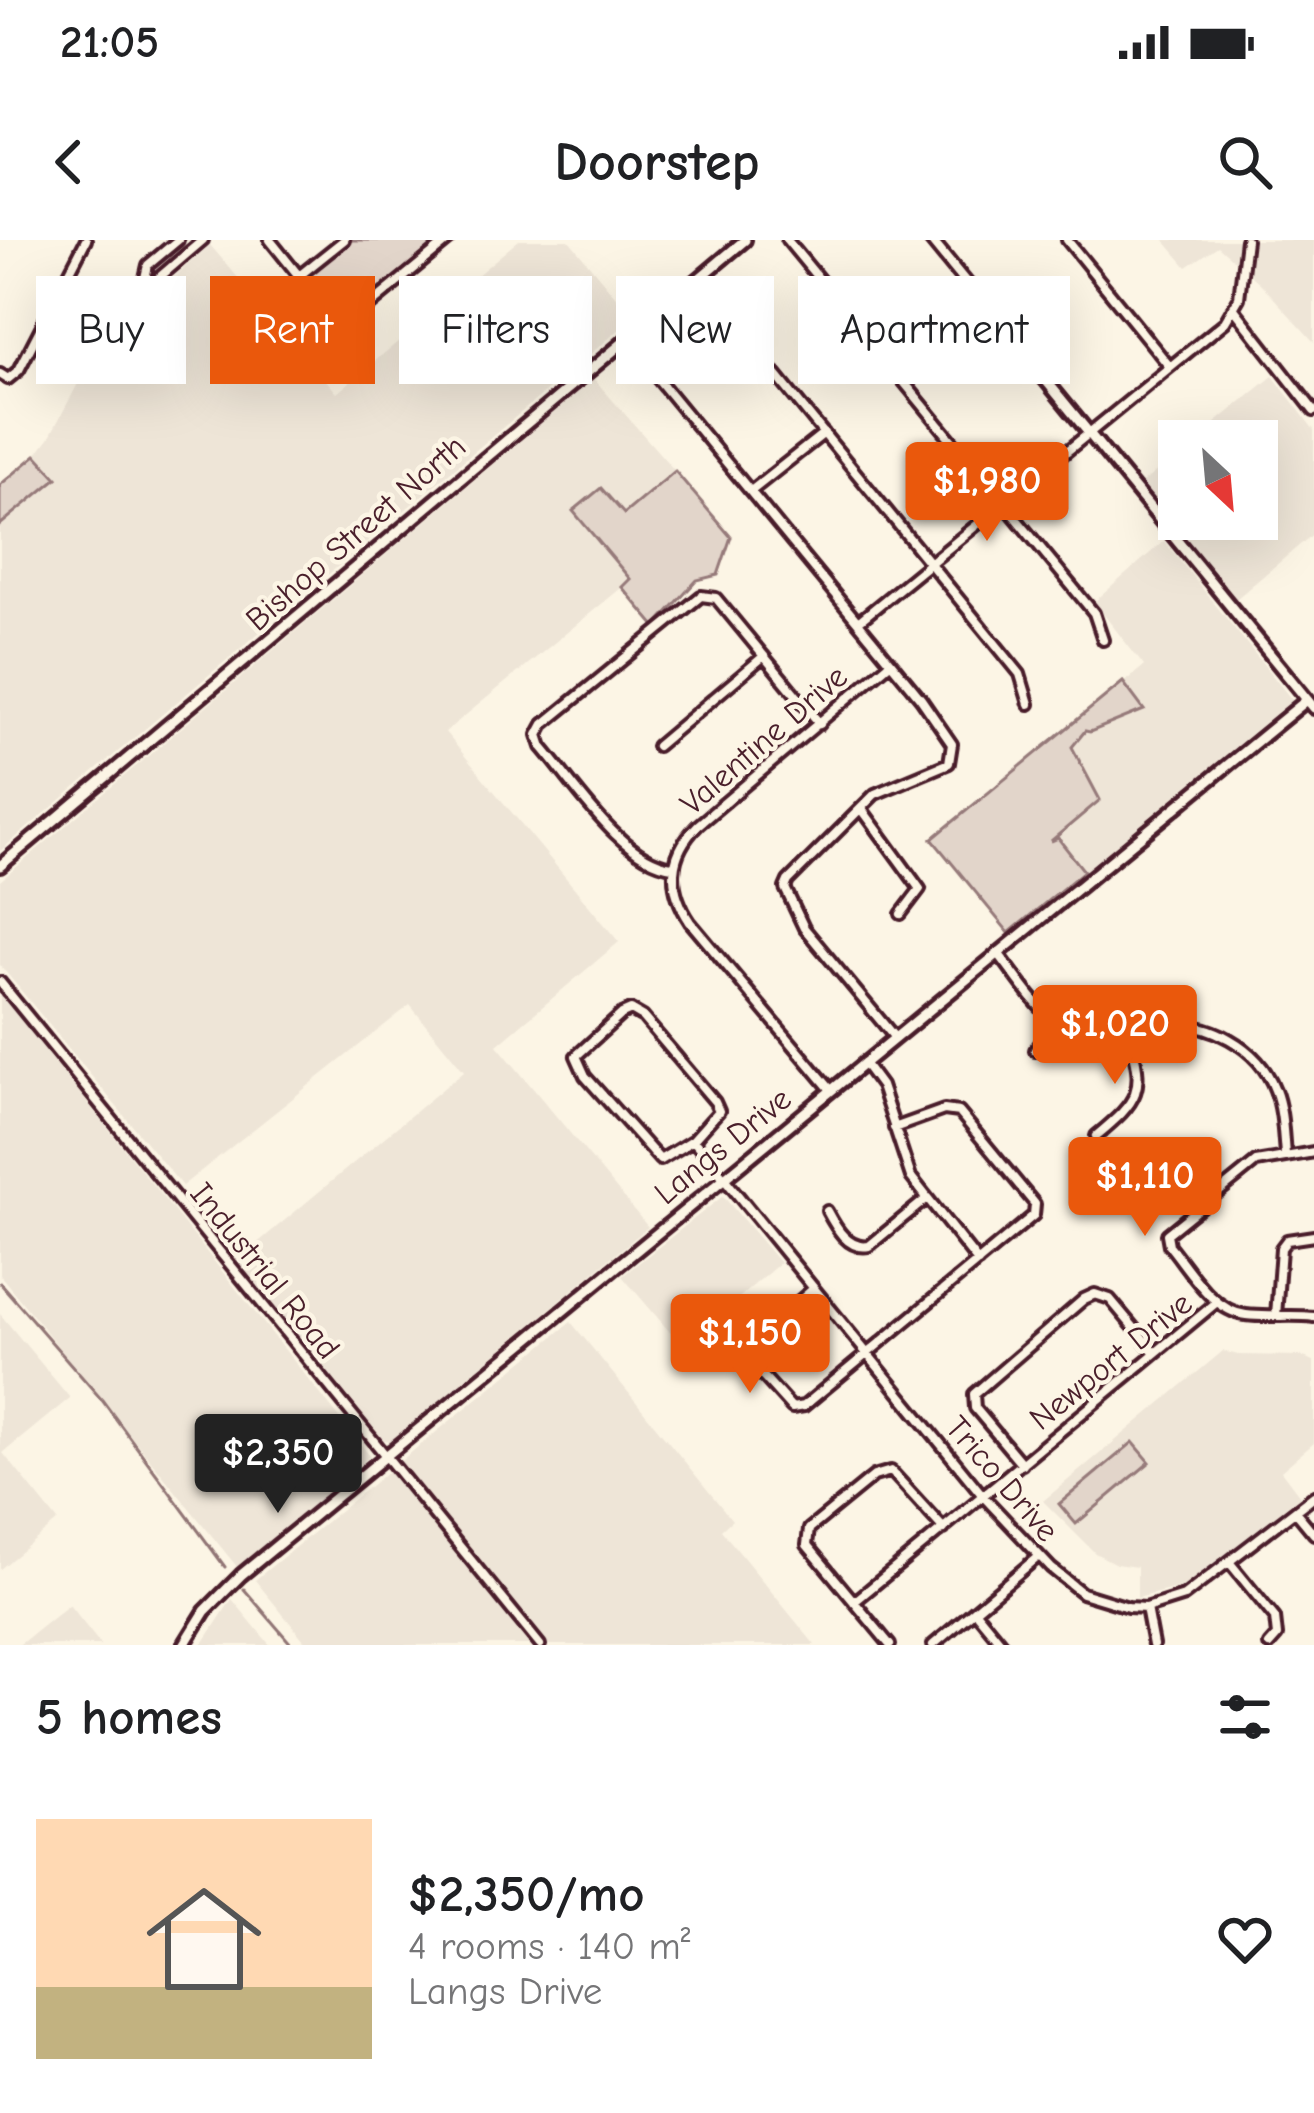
<!DOCTYPE html>
<meta charset="utf-8">
<style>
body{margin:0;font-family:"Comic Neue",sans-serif;background:#f6f6f6;color:#202124;height:100vh;display:flex;flex-direction:column;font-size:45px;white-space:nowrap}
*{box-sizing:border-box;margin:0}
p{font-size:39px;color:#757577}
.icon{flex:none;width:66px;height:66px;fill:none;stroke:currentColor;stroke-width:2;stroke-linecap:round;stroke-linejoin:round}
.map{position:relative;height:1405px;overflow:hidden}
.details{display:flex;flex-direction:column;background:#fff;flex:1}
.details>*{flex:none}
.guide{position:absolute;left:36px;top:36px;width:1242px;height:108px;display:flex;gap:24px}
.needle{width:78px;rotate:154deg}
.tools{position:absolute;left:1158px;top:180px;display:grid;gap:24px}
.tools a{display:grid;place-items:center;width:120px;height:120px;border-radius:0px;background:#fff;box-shadow:0 12px 48px #0002;font-size:60px}
.price{position:absolute;translate:-50% -102px;padding:0 27px;border-radius:12px;background:#ea580c;color:#fff;font-size:39px;line-height:78px;filter:drop-shadow(0 3px 6px #0008)}
.price::after{content:'';position:absolute;left:50%;top:72px;width:36px;height:27px;margin-left:-18px;background:inherit;clip-path:polygon(0 0,100% 0,50% 100%)}
.price.active{background:#222;color:#fff}
ul{padding:0;list-style:none}
li{display:flex;align-items:center;gap:36px;height:300px;padding:0 36px}
li span{display:grid;place-items:center;flex:none;width:336px;height:240px;border-radius:0px;color:#555}
li>.icon{margin-inline-start:auto}
span .icon{width:144px;height:144px;fill:#fffc;stroke-width:1}
li b{font-size:51px}
h2{display:flex;justify-content:space-between;align-items:center;height:144px;padding:0 36px;font-size:51px}
.tag{padding:0 42px;border-radius:0px;background:#fff;box-shadow:0 12px 48px #0002;font-size:42px;line-height:108px}
.tag.active{background:#ea580c;color:#fff}
.status{display:flex;justify-content:space-between;align-items:center;height:84px;padding:0 60px;background:#fff;direction:ltr}
.status svg{height:33px;fill:currentColor}
header{display:flex;justify-content:space-between;align-items:center;height:156px;padding:0 36px;background:#fff;font-size:54px;font-weight:600}
.map>svg:first-child{display:block}
.built{fill:#eee5d7}
.green{fill:#e2d5ca;stroke:#967a7a;stroke-width:3}
.lines{fill:none;stroke-linecap:round;stroke-linejoin:round}
.stream{stroke:#917474;stroke-width:3}
.minor-casing{stroke:#4a1f2b;stroke-width:16}
.tertiary-casing{stroke:#4a1f2b;stroke-width:18}
.secondary-casing{stroke:#4a1f2b;stroke-width:18}
.minor{stroke:#fcf5e5;stroke-width:8}
.tertiary{stroke:#fcf5e5;stroke-width:9}
.secondary{stroke:#fcf5e5;stroke-width:9}
.labels{text-anchor:middle;stroke-width:9;stroke-linejoin:round;paint-order:stroke}
.street-label{font-size:33px;fill:#4a1f2b;stroke:#fcf5e5}
</style>
<div class="status"><b>21:05</b><svg viewBox="0 0 49 12"><path d="M0 12V9h3v3zM5 12V6h3v6zM10 12V3h3v9zM15 12V0h3v12zM26 1h20v11H26zM47 4h2v5h-2z"/></svg></div>
<header><svg class="icon" aria-label="back" viewBox="0 0 24 24"><path d="M15 5l-7 7 7 7"/></svg>Doorstep<svg class="icon" aria-label="search" viewBox="0 0 24 24"><circle cx="10" cy="10" r="6"/><path d="M15 15l6 6"/></svg></header>
<div class="map">
<svg width="1314" height="1405" viewBox="0 0 1314 1405">
<rect width="100%" height="100%" fill="#fcf5e5"/>
<filter id="ink" filterUnits="userSpaceOnUse"><feTurbulence type="fractalNoise" baseFrequency=".00833" numOctaves="2"/><feDisplacementMap in="SourceGraphic" scale="24" xChannelSelector="R" yChannelSelector="G"/><feConvolveMatrix kernelMatrix="1 2 1 2 8 2 1 2 1" color-interpolation-filters="sRGB"/></filter>
<g filter="url(#ink)">
<path class="built" d="M519 0H569L633 78 0 611V285L56 238 36 215 49 198 136 35 141 46 159 50 210 5 337 153Z
M1164 0H1314V102L1261 44 1218 6 1187 27Z
M1273 136 1314 190V293L1236 359 1142 243 1179 213V279H1257V201H1193Z
M594 139 675 231 624 275 574 270 631 340 445 492 619 702 497 805 648 987 391 1201 384 1200 237 1020 464 831 410 765 182 946 0 725V641Z
M1164 301 1292 460 1009 693 932 599 1144 426 1094 362Z
M0 754 370 1216 238 1328 0 1035Z
M723 956 780 1023 709 1083 692 1118 622 1036Z
M0 1074 70 1158 3 1213 58 1281 0 1329Z
M571 1082 732 1280 721 1290 815 1405H308L255 1340Z
M1223 1111 1238 1115 1301 1116 1314 1121V1203L1281 1231 1300 1256 1185 1346 1137 1358V1327L1116 1324 1095 1313 1043 1261Z
M232 1359 270 1405H202Z
M69 1365 101 1405H19Z"/>
<path class="green" d="M351 0H441L344 76 335 72 309 36Z
M36 215 57 238 0 285V245Z
M675 231 731 297 718 335 697 340 655 386 622 347 630 339 573 271 601 248 624 274Z
M1123 442 1144 470 1090 492 1085 491 1072 507 1100 560 1051 601 1058 598 1084 631 1009 693 932 599Z
M1133 1202 1150 1222 1076 1284 1059 1264Z"/>
<g class="lines">
<path class="stream" d="M0 1043 102 1160 225 1327
M244 1349 292 1405"/>
<defs>
<path id="minor" d="M178 0 148 25 145 38 155 41 203 0
M270 0 332 77 343 82 358 75 449 0
M787 0 1094 373 1103 400
M1067 0 1170 127
M299 36 344 0
M698 39 1020 434 1029 464
M1235 70 1314 171
M625 99 921 459 952 504 949 523 875 554 788 641 785 648 804 688 895 798
M0 134 8 139 19 130 86 0
M751 251 824 193
M858 382 1225 82 1239 58 1246 0
M657 506 764 416
M861 568 920 649 901 674
M673 627C622 621 575 545 542 507L538 495 544 484 701 356 716 358 820 484
M998 713C1021 742 1045 785 1082 797 1111 807 1134 789 1163 785 1207 779 1259 807 1275 850 1283 870 1283 894 1285 914
M0 742 540 1405
M1035 810 1056 784
M864 823 881 846 911 937 978 1022
M831 850 690 682C667 647 668 615 698 585L890 423
M1096 896C1139 860 1146 851 1129 795
M693 900 719 871 715 862 643 777 631 770 622 774 576 816 585 836 660 920 693 900 984 1257 1051 1328 1082 1353 1128 1367 1146 1368 1184 1356 1314 1256
M1314 912 1256 922 1167 994 1169 1005C1189 1029 1212 1071 1246 1075 1269 1078 1291 1074 1314 1077
M827 971C836 988 848 1010 869 1006L925 960
M813 1049 747 1106V1118L792 1168 804 1166 1034 975 1035 964 959 872 944 870 894 888
M1276 1076 1281 1008 1287 1000 1314 996
M1022 1224 975 1168 974 1154 1084 1059 1095 1054 1110 1059 1155 1113
M1295 1271 1314 1294
M1230 1323 1275 1378 1277 1396 1269 1405
M854 1362 1217 1062
M1146 1368 1153 1405
M975 1371 1003 1405
M890 1405 807 1305 809 1289 874 1236 891 1231 944 1289
M933 1405 1039 1316"/>
<path id="tertiary" d="M184 1405 205 1371 241 1335 1307 460"/>
<path id="secondary" d="M931 0 1314 468
M0 626 745 0"/>
</defs>
<use href="#minor" class="minor-casing"/>
<use href="#tertiary" class="tertiary-casing"/>
<use href="#secondary" class="secondary-casing"/>
<use href="#minor" class="minor"/>
<use href="#tertiary" class="tertiary"/>
<use href="#secondary" class="secondary"/>
</g>
</g>
<g class="labels">
<g class="street-label">
<text transform="translate(355 292) rotate(-41)" y="12">Bishop Street North</text>
<text transform="translate(763 499) rotate(-41)" y="12">Valentine Drive</text>
<text transform="translate(722 905) rotate(-39)" y="12">Langs Drive</text>
<text transform="translate(266 1030) rotate(51)" y="12">Industrial Road</text>
<text transform="translate(1110 1120) rotate(-39)" y="12">Newport Drive</text>
<text transform="translate(1003 1238) rotate(49)" y="12">Trico Drive</text>
</g>
</g>
</svg>
<div class="tools">
<a><svg class="needle" viewBox="-14 -14 28 28"><path d="M0-13l5 13h-10z" fill="#e53935"/><path d="M0 13l5-13h-10z" fill="#757577"/></svg></a>
</div>
<b class="price" style="left:987px;top:304px">$1,980</b>
<b class="price" style="left:1115px;top:847px">$1,020</b>
<b class="price" style="left:1145px;top:999px">$1,110</b>
<b class="price" style="left:750px;top:1156px">$1,150</b>
<b class="price active" style="left:278px;top:1276px">$2,350</b>
<div class="guide">
<a class="tag">Buy</a>
<a class="tag active">Rent</a>
<a class="tag">Filters</a>
<a class="tag">New</a>
<a class="tag">Apartment</a>
</div>
</div>
<section class="details">
<h2>5 homes<svg class="icon" aria-label="filters" viewBox="0 0 24 24"><path d="M4 7h16M4 17h16"/><circle cx="9" cy="7" r="2"/><circle cx="15" cy="17" r="2"/></svg></h2>
<ul>
<li><span style="background:linear-gradient(#ffd9b3 70%,#c2b280 0)"><svg class="icon" aria-label="home" viewBox="0 0 24 24"><path d="M3 11l9-7 9 7M6 9v11h12V9"/></svg></span><div><b>$2,350/mo</b><p>4 rooms · 140 m²</p><p>Langs Drive</p></div><svg class="icon" aria-label="heart" viewBox="0 0 24 24"><path d="M12 20l-8-8c-3-5 5-10 8-4 3-6 11-1 8 4z"/></svg></li>
</ul>
</section>
